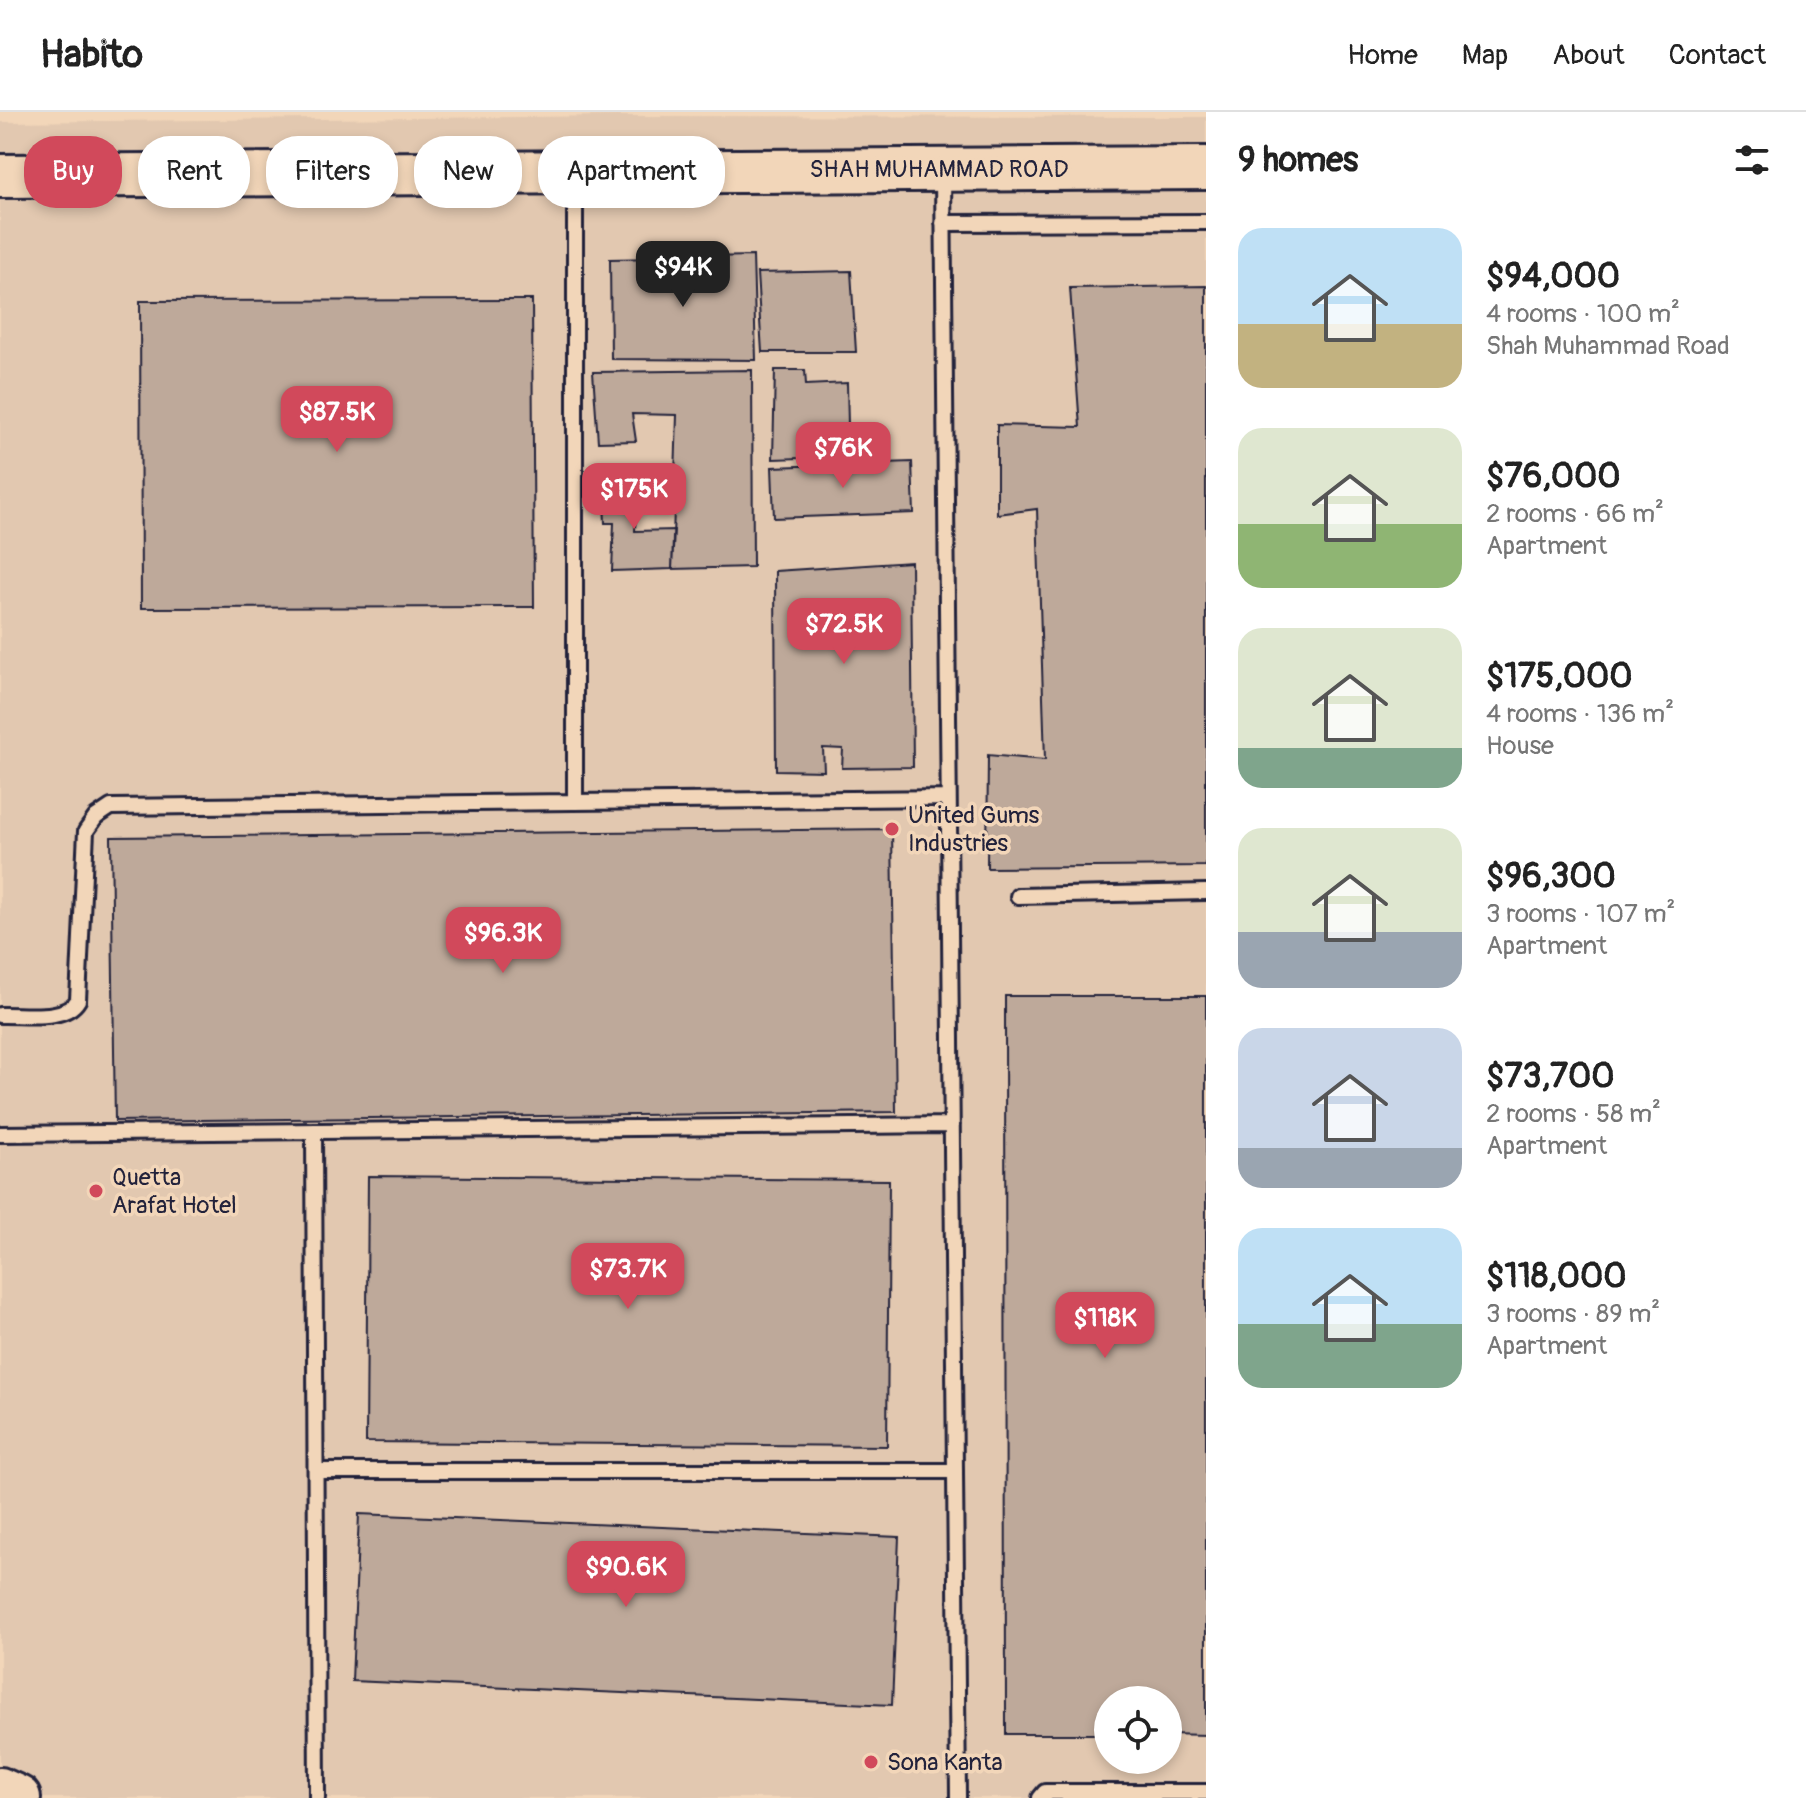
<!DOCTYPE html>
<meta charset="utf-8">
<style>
body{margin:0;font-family:Pangolin,sans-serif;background:#f2f2f2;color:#222;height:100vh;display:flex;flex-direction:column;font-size:30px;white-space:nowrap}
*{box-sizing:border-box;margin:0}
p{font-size:26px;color:#767676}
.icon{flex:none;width:44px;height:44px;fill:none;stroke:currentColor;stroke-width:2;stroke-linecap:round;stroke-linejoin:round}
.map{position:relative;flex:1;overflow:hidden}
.side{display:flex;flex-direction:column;background:#fff;width:600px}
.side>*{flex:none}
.hud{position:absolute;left:24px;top:24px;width:760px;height:72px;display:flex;gap:16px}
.tools{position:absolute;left:1094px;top:1574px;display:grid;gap:16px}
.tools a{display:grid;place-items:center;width:88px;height:88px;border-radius:50%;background:#fff;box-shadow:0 4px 12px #0003;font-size:40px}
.price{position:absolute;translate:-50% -68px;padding:0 18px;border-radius:16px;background:#d1495b;color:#fff;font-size:26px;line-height:52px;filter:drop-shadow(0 2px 4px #0008)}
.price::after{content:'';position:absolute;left:50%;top:48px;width:24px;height:18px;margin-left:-12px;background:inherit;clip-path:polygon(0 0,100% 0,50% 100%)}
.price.current{background:#222;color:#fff}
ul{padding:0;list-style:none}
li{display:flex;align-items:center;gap:24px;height:200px;padding:0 32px}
li span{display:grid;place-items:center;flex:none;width:224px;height:160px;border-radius:24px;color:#555}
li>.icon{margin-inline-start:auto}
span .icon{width:96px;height:96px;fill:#fffc;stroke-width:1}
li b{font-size:34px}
h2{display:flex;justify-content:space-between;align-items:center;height:96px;padding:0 32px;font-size:34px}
.tag{padding:0 28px;border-radius:32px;background:#fff;box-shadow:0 4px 12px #0003;font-size:28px;line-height:72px}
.tag.current{background:#d1495b;color:#fff}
header{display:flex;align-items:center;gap:48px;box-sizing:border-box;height:112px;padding:0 40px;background:#fff;border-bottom:2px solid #e0e0e0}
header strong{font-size:38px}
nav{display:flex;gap:44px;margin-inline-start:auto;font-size:28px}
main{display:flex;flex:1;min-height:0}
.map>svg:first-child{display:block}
.built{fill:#e2c8b0;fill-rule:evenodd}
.building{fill:#bea99a;stroke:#22223b;stroke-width:2}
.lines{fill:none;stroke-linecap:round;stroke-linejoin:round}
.lane-casing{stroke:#22223b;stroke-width:20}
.secondary-casing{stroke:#22223b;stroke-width:48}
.primary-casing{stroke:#22223b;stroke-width:50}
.lane{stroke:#f2d6b9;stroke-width:14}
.secondary{stroke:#f2d6b9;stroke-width:42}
.primary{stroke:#f2d6b9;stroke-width:44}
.poi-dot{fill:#d1495b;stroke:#f2d6b9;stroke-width:3}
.labels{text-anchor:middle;stroke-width:7;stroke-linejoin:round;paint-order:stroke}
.street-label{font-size:24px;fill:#22223b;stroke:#f2d6b9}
.poi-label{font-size:24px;fill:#22223b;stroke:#f2d6b9;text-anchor:start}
</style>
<header>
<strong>Habito</strong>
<nav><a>Home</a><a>Map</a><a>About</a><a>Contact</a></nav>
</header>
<main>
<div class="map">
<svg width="1206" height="1686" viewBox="0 0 1206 1686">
<rect width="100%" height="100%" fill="#f2d6b9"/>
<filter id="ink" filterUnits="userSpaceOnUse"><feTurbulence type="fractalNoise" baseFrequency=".0125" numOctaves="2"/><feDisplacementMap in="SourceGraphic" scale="16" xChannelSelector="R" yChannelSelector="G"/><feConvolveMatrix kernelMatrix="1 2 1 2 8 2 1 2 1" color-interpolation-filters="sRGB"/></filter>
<g filter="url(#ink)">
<path class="built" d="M620 4 1206 5V1686H0V10ZM1108 1588H1168V1648H1108Z"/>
<path class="building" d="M753 144 756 248 611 247 610 147Z
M851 159 856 240H762L757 161Z
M1206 174V754L987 756 988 643 1045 648 1037 397 997 402V313L1080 315 1070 176Z
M532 188 534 495 141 496 140 189Z
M752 258 753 455 672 457 677 303 632 302 636 329 598 330 593 260Z
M775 258H805L806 273 847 271 848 313H858L859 344 773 347Z
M912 350 914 401 774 406 772 355Z
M603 367H638L635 419 674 418 672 457 612 459 614 411H605Z
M911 450 913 655 842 656 843 637 823 636 824 659 776 658 775 459Z
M892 717 896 1000 115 1009 111 725Z
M1005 884H1206V1623L1168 1622V1588H1108V1622H1006Z
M368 1064 889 1068 887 1334 366 1330Z
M359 1402 899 1425 892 1593 352 1569Z"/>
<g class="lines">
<defs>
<path id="lane" d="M943 62 958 1686
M575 64V690
M943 111 1206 110
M1018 784 1206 780
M0 903C23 902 65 910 78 888L86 719 96 705 111 695 948 686
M314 1019 317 1686
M0 1022 952 1013
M318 1359H955
M1040 1686 1045 1680H1206"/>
<path id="secondary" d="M0 64 1206 56"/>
<path id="primary" d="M0 1678 18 1686"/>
</defs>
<use href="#lane" class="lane-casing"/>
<use href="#secondary" class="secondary-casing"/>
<use href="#primary" class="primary-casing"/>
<use href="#lane" class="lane"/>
<use href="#secondary" class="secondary"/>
<use href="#primary" class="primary"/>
</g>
</g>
<g class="poi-dot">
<circle cx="892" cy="717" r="8"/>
<circle cx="96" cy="1079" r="8"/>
<circle cx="871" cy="1650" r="8"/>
</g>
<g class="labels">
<g class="street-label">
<text x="939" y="65">SHAH MUHAMMAD ROAD</text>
</g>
<g class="poi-label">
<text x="908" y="711">United Gums<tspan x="908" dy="28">Industries</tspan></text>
<text x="112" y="1073">Quetta<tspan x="112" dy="28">Arafat Hotel</tspan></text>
<text x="887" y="1658">Sona Kanta</text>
</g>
</g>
</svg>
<div class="tools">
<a><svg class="icon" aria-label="locate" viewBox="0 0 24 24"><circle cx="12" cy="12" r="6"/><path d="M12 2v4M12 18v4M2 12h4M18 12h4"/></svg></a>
</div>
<b class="price current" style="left:683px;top:197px">$94K</b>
<b class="price" style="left:337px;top:342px">$87.5K</b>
<b class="price" style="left:843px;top:378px">$76K</b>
<b class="price" style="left:634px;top:419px">$175K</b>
<b class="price" style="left:844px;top:554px">$72.5K</b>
<b class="price" style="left:503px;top:863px">$96.3K</b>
<b class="price" style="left:628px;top:1199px">$73.7K</b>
<b class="price" style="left:1105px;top:1248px">$118K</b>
<b class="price" style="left:626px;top:1497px">$90.6K</b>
<div class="hud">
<a class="tag current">Buy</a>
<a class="tag">Rent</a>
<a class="tag">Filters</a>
<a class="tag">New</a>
<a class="tag">Apartment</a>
</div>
</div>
<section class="side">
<h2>9 homes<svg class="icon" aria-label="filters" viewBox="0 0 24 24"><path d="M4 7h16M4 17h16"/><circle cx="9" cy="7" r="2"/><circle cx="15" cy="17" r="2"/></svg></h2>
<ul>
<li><span style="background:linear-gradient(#bfe0f5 60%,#c2b280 0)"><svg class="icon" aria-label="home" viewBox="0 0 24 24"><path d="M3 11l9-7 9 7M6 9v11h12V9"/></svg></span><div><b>$94,000</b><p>4 rooms · 100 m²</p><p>Shah Muhammad Road</p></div></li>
<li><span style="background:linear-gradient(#dfe7d0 60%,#8fb573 0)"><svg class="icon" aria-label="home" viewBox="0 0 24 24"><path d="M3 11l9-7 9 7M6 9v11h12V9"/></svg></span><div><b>$76,000</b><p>2 rooms · 66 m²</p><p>Apartment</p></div></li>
<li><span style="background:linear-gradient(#dfe7d0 75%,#7fa58c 0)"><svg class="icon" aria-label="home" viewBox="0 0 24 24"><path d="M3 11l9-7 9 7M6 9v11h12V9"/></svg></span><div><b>$175,000</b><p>4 rooms · 136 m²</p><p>House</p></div></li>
<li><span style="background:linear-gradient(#dfe7d0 65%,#9aa5b1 0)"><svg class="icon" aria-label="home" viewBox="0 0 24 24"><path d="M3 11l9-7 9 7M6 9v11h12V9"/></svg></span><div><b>$96,300</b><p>3 rooms · 107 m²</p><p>Apartment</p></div></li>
<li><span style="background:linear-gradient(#c9d6e8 75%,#9aa5b1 0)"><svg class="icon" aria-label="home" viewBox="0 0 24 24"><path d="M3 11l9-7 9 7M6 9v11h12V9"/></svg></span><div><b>$73,700</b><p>2 rooms · 58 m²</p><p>Apartment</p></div></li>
<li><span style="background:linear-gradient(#bfe0f5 60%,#7fa58c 0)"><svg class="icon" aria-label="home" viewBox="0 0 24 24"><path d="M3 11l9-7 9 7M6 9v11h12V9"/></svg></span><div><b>$118,000</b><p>3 rooms · 89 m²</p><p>Apartment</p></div></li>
</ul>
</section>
</main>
